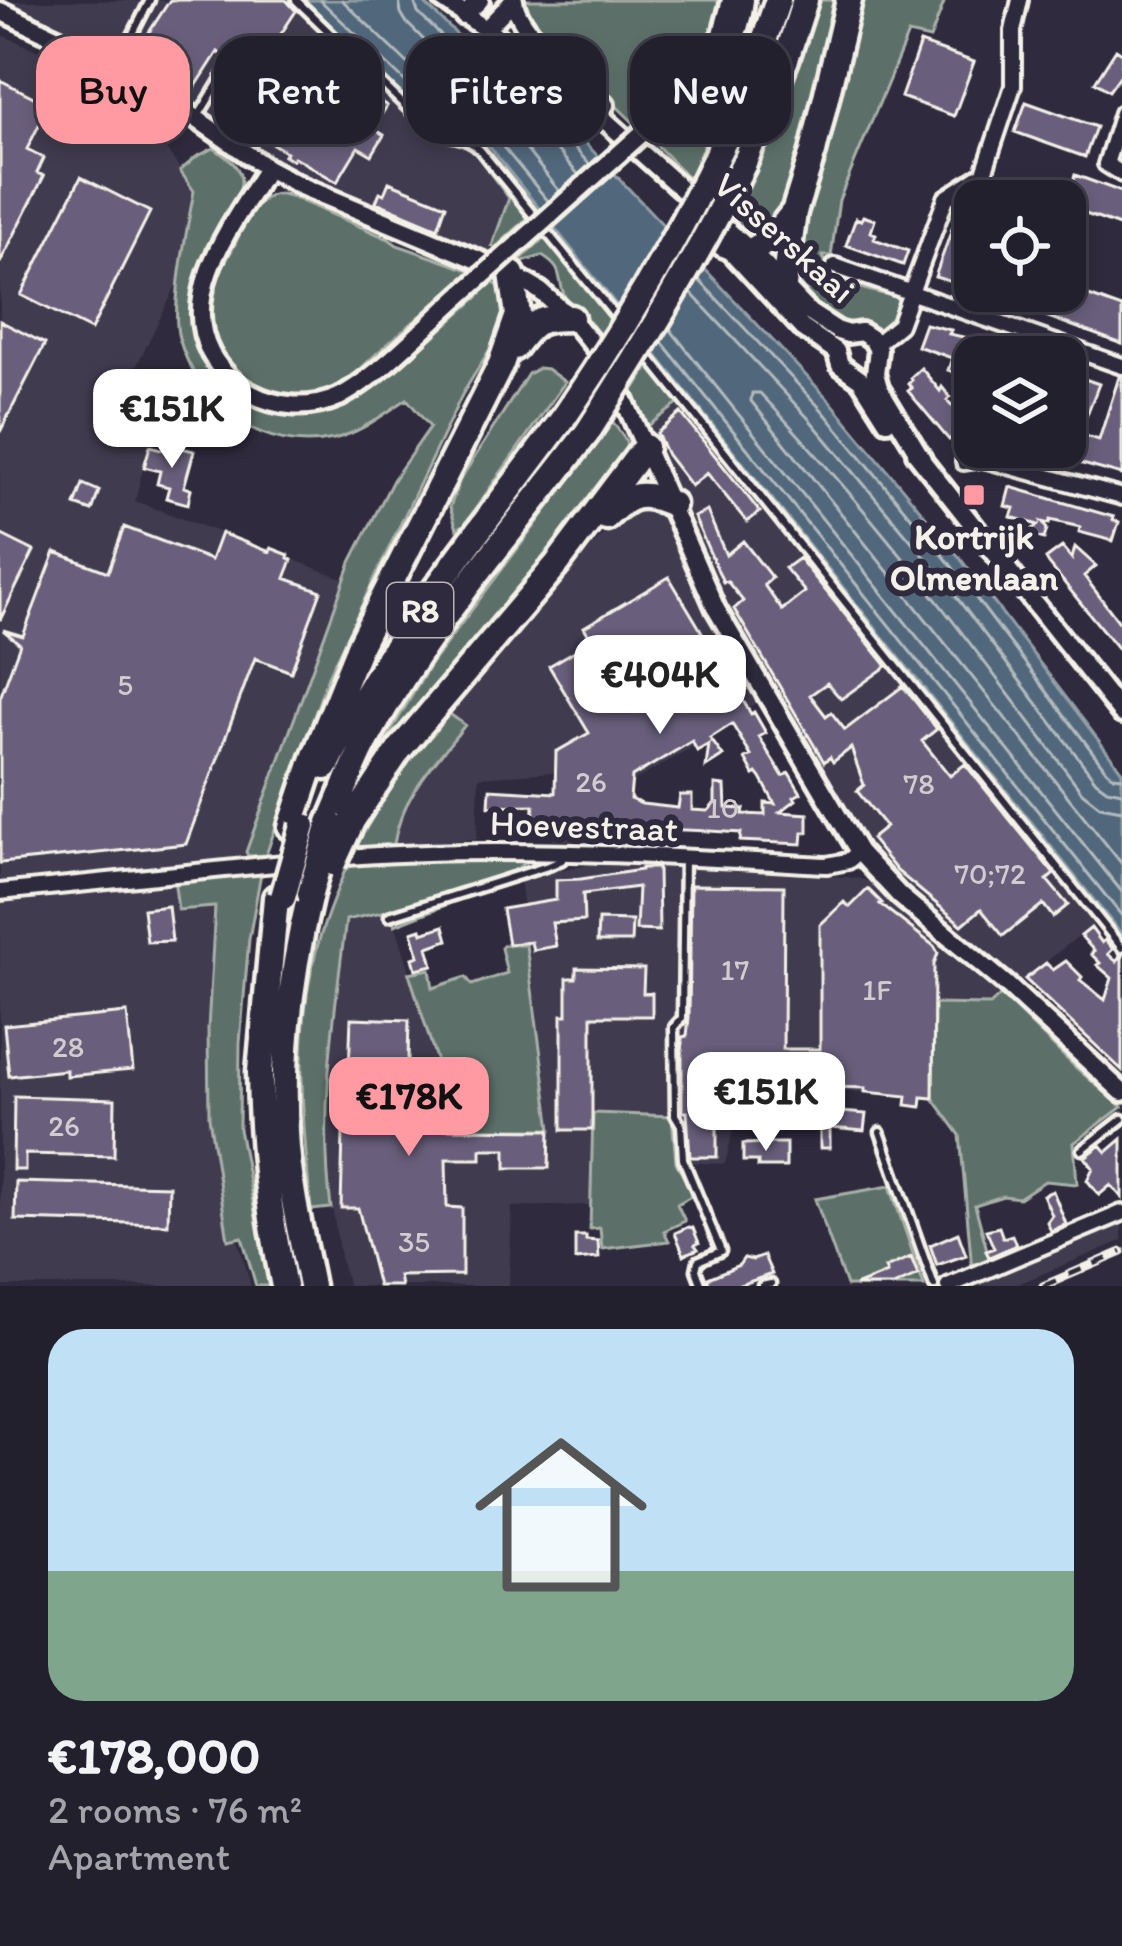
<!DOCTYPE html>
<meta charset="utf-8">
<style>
body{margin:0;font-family:Itim,sans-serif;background:#2f2d3a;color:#f1f3f6;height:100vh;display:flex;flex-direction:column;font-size:45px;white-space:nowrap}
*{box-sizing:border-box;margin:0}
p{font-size:39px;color:#a3a3aa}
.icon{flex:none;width:66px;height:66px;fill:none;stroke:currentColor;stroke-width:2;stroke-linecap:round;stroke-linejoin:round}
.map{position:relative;height:1286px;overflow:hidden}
.panel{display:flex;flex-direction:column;background:#23202e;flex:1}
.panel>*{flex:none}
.banner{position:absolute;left:36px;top:36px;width:1050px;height:108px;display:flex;gap:24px}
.fabs{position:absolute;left:954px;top:180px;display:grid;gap:24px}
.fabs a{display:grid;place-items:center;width:132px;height:132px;border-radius:24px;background:#23202e;box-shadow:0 6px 18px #0003,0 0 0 3px #403e4a;font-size:60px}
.price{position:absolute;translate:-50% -102px;padding:0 27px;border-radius:24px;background:#fff;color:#222;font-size:39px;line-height:78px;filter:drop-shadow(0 3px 6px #0008)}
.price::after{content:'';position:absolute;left:50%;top:72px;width:36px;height:27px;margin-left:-18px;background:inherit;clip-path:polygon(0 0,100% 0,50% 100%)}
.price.selected{background:#ff9aa2;color:#111}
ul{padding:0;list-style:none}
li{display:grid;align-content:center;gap:24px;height:636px;padding:0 48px}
li span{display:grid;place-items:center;height:372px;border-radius:36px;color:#555}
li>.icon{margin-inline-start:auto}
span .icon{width:216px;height:216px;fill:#fffc;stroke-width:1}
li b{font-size:51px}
.tag{padding:0 42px;border-radius:36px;background:#23202e;box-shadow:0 6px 18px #0003,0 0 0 3px #403e4a;font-size:42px;line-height:108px}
.tag.selected{background:#ff9aa2;color:#111}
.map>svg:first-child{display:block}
.built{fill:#403a50}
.green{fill:#5c7069;stroke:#a8b0a8;stroke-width:3}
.water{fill:#51687b;stroke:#929fa7;stroke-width:3}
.pier{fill:#2f2a3d}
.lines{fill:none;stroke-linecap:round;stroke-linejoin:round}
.shore{stroke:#b3babc;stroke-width:3}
.building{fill:#695e7b;stroke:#f4f1e8;stroke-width:3;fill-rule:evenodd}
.service-casing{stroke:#f4f1e8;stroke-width:15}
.minor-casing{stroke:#f4f1e8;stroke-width:22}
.tertiary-casing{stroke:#f4f1e8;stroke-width:26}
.motorway-casing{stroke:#f4f1e8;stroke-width:33}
.service{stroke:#2f2a3d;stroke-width:6}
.minor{stroke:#2f2a3d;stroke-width:14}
.tertiary{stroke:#2f2a3d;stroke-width:16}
.motorway{stroke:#2f2a3d;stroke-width:24}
.rail-casing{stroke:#f4f1e8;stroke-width:9}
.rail{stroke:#2f2a3d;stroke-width:4.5;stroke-dasharray:14;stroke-linecap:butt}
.tertiary-bridge-casing{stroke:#f4f1e8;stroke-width:26;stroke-linecap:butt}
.motorway-bridge-casing{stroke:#f4f1e8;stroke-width:33;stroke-linecap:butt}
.tertiary-bridge{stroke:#2f2a3d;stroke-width:16}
.motorway-bridge{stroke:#2f2a3d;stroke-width:24}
.poi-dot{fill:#ff9aa2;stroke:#2f2a3d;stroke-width:4.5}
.labels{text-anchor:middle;stroke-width:12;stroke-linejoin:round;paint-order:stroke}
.number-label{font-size:30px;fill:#d1cccd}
.shield{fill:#2f2a3d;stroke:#b9b5b5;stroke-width:3}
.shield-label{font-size:33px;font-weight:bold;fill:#f4f1e8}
.street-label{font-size:36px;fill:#f4f1e8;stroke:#2f2a3d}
.poi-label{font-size:36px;font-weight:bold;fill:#f4f1e8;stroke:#2f2a3d}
</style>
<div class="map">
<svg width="1122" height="1286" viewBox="0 0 1122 1286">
<rect width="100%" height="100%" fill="#2f2a3d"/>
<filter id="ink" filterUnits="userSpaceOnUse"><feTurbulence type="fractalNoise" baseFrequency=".00833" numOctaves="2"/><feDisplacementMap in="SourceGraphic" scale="24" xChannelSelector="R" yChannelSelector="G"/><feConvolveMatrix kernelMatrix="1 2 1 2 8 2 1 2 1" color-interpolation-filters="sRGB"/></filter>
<g filter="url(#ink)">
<path class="built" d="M304 0 309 6 346 26 334 41 435 139 468 144 509 198 490 252 275 162 172 87 121 54 0 1Z
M0 34 124 88 194 190 179 280 136 367 165 382 135 501 345 579 246 852 242 897 235 1230 251 1286H0Z
M680 402 1096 922 1022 981 896 877 872 854 849 817 743 636 648 426Z
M632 505 651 507 663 516 710 618 758 702 719 725 721 730 590 807 588 842 553 840 555 772 479 777 477 839 394 844 398 819 410 796 464 725 447 712 620 515Z
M629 858 857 878 871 882 1001 995 990 1005H934L933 1098 865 1092H834L832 1113 737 1115 725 1164 676 1162 592 1130 591 1205 512 1207 509 1286H348L340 1257 325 1161 329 1060 346 920 391 910 459 1129H550L520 877Z
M1122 1224V1241L1013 1286H974Z"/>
<path class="green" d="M526 0H724C712 55 674 86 634 123L527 19 523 11Z
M820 0H840L805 146 778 224 771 232 746 239 732 225 776 129Z
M862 0H945L930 39 908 34 839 200 831 256H823C834 287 866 289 895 297L901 302 895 318 882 329 832 324 796 289 792 263 847 67Z
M740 43 747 45 689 179 653 141 705 90Z
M468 144 479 154 530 216 495 248 492 246 509 198Z
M214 148C226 157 241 165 241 182 241 197 230 211 223 224 207 251 192 278 191 310 189 342 204 370 228 391 261 419 311 425 350 404 369 394 385 379 401 365 427 342 452 320 478 297L460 281C432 306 404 330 375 355 364 365 353 378 340 386 319 399 291 398 268 391 236 381 209 351 208 315 208 291 223 267 234 246 241 231 251 209 264 199 273 193 280 193 290 196L389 239 397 245 469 270 499 286 507 305 499 334 462 395 328 676 266 855 248 856 246 852 351 562 393 480 430 427 407 399C384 414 362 432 334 439 263 455 198 405 179 338 170 307 188 225 194 191L180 171 196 157Z
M546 236 612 316 599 335C589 325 570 311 565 297 556 276 565 270 542 256L516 264Z
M656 355 1122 935V943L686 398 648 426 633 391Z
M539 368 547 369 565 382 464 525 457 529 450 507 460 480 528 374Z
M613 422 626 441 628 458 375 770 372 767V763L430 665Z
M447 712 465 725C435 763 401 796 394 844L355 848 399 771Z
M436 857 524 859V863L516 870 500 875 502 883 395 925 391 910 346 920C334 1016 319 1111 331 1208L311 1210C303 1127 294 1041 314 959 322 926 335 895 348 863Z
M261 873 249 939 240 1043 239 1129 269 1286H256L242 1237 228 1240 209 1117 208 1029 215 907 178 910 174 878Z
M504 945H526L551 1129H458L409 973 430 969 433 988 466 977 472 985 507 973 501 948Z
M1001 995 1074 1066 1122 1107 1074 1143 1077 1184 1045 1181 1019 1198 1003 1196 975 1205 990 1261 972 1269 960 1135 933 1098 934 1004 990 1005Z
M593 1113 672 1116 676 1162 693 1195 677 1204 685 1221 664 1231 669 1241 602 1249 600 1228 590 1229Z
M890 1186 924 1286H846L815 1199Z"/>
<path class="water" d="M305 0H421L481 58 550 102 555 111 831 402 956 553 1122 771V935L480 135C468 124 454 121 438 125L428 120Z"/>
<path class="pier" d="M602 152 620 170 550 232 534 212Z
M668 221 709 265 653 360 615 312Z"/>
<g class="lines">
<path class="shore" d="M320 0 435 110 478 117 549 202
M342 0 441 95 478 98 479 89 463 79 407 23 401 13 399 0
M414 0 418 13 473 67 540 110 590 165
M560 192 497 113 498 105C526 108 558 153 579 175
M699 280 822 410 947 560 1107 771 1114 776 1122 777
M691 293 810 420 935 569 1096 781 1107 789 1122 792
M670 329 1122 892
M662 342 1122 916
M1122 810 1100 806 1082 792C980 655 877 517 760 393H752L751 401 1122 864"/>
</g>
<path class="building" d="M170 0H286L296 11 277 40 307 59 311 52 366 85 363 90 387 106 373 128 384 135 372 155 358 147 337 182 294 157 292 160 284 155 286 152 236 122 252 95 245 91 254 77 237 65 235 58H226L218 52 191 94 131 54 138 41 142 43Z
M920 43 974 62 954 116 901 97Z
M1116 49 1122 53V73L1109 91 1095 82Z
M0 80 49 105 27 149 44 158 37 173 44 176 0 263Z
M1026 102 1096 127 1085 157 1015 132Z
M1075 175 1122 192V227L1069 208 1075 191 1070 189Z
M81 177 150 212 91 330 21 295Z
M389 182 446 205 438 228 376 202 380 192 384 194Z
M959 209 974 214 964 242 975 246 973 288 935 277Z
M863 216 875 220 871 232 876 234 874 239 908 251 903 265 846 245 856 218 861 220Z
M1067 288 1122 308V344L980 292 1031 291 1052 298 1055 291H1066Z
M0 321 45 344 0 432Z
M925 324 951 330 949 334 968 338 1018 357H975V361L968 358 962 375 948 370 952 358 917 346Z
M921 368 940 391 942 387 950 397 947 400 963 418 967 416 975 425 961 438 956 440 953 437 949 440 908 391 912 388 908 384 912 380 910 378Z
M1065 372 1099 384 1086 417 1065 410Z
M1119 377H1122V475L1032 450V447H1065V430L1099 440Z
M681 413 760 512 747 522 707 473 691 486 667 455 657 433Z
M150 446 176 453 178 447 194 451 184 487 191 489 188 504 166 498 169 487 157 484 160 471 144 467Z
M83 484 99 491 92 511 75 505Z
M1010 487 1114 517 1113 520 1119 522 1113 541 1079 532 1080 527 1050 520 1049 524 1042 522 1047 529 1044 539 1027 534 1038 525 1011 517 1014 508 1005 506Z
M707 511 726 555 743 541 772 578 764 585 782 610 805 592 785 568 799 558 887 666 841 699 827 683 810 695 826 716 831 712 845 730 903 686 937 729 922 741 950 776 965 764 1054 874 1047 880 1068 905 1053 917 1043 904 1003 936 981 909 962 925 897 871 871 839 886 827 857 791 864 785 851 748 833 762 830 757 824 762 734 609 743 601 727 581 723 582 694 517Z
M124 527 211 560 221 533 270 552 271 548 289 555 288 558 292 560 285 578 321 591 291 672 255 658 186 844 0 863V698L20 644 3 630 23 636 55 552 108 572Z
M0 534 34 551 0 620Z
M1062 547 1072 559 1075 547 1096 566 1084 576 1122 626V654L1049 564 1046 559Z
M669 577 751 714 754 712 766 733 759 737 771 757 783 776 789 773 801 793 794 797 796 800 780 812 808 814V832H803L802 844 740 841 741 833 710 831 659 829V836L533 830 534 805 489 806 490 789 555 793 556 752 589 733 549 666 592 641 584 627ZM732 724 751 756 745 759 754 775 757 773 761 778 775 804 765 803V815L743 814 744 809 726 808 725 786 715 785V803L708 811 692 810V795H680L678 808 642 804 630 799 632 777 692 741 697 751 709 744 706 767 723 756 710 738Z
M641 868H658L659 931 636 930 638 887 583 894 584 921 552 923 556 946 533 950 531 942 508 944 502 909 556 900V880L581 879 641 870Z
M691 885 784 886 783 1049H820V925L844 902 850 907 868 889 882 903 880 904 934 946 938 953 934 964 933 1098 922 1097 921 1107 906 1105 907 1096 865 1092V1088L830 1087V1111L866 1114 864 1131 830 1128V1148H820V1111L733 1113V1120L717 1121V1157H690L687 1112H682V1037L687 1036 689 1018Z
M168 906 172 941 147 942 143 909Z
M598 920 632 921 631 942H597Z
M444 926 448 940 428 947 433 965 416 969 413 958 419 956 412 932 421 929 422 933Z
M1091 928 1102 943 1105 940 1113 949 1108 954 1117 962 1120 955H1122V1070L1025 979 1046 963 1053 970 1066 961 1082 977 1080 980 1105 1000 1112 978 1097 965 1100 963 1091 954 1094 951 1081 936Z
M576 968 644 969 643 993H652V1016H592V1130H562V1015H567V978H576Z
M127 1013 133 1070 66 1076V1070L9 1076 4 1025Z
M351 1018 409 1020 407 1098 436 1099V1118H441V1129L550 1130 549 1168H506V1149H481V1159H446L447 1207 462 1208V1275L399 1276 401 1286H378L358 1208H341L344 1095 348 1096Z
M14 1096 115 1099 114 1156 25 1154V1170H13Z
M1122 1139V1198L1111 1185 1099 1195 1087 1180 1093 1168 1085 1157 1101 1145 1107 1152Z
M772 1143H786V1167H758V1161H743V1144Z
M16 1182 169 1186 168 1224 15 1220Z
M1053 1191 1066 1224 1051 1231 1047 1222 1052 1215 1043 1195Z
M688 1227 693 1228 699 1243 695 1245 698 1249 684 1255 675 1233Z
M999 1227 1003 1238 1012 1235 1016 1245 989 1257 986 1251 994 1248 986 1230Z
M958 1233 966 1255 937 1265 930 1245Z
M575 1236H586V1240L598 1241 599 1258 575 1260Z
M764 1256 772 1274 737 1286H709L708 1278 739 1265 744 1258 753 1260Z
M911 1257 918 1275 893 1286H855L887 1273 885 1268Z"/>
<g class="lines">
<defs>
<path id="service" d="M296 0 429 129C448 140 462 133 480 150L617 318
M119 61 150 0
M199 115 230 64
M644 351 1122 948
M684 857 682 1018 674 1027 675 1115 681 1125 683 1159 721 1251 698 1261 696 1270 702 1286
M389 916 551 865 562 860 564 854
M880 1132 934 1286
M1082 1150 1122 1119
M762 1286 771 1284"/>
<path id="minor" d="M1122 113 1106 164 1122 174
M835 266 1122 366
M876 344 899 325 946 198 984 173 1013 86V31L1020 0
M964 462 983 459 1122 497
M335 858C499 845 663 856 827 865L848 861 859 852
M0 892 294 862
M948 1286 1122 1213"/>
<path id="tertiary" d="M443 0 558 79 589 106 751 251 810 313 838 331 848 334 861 332 872 339 878 350 875 373 879 388 922 459
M514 0C516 31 581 82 605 105
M0 11 130 72 267 168 301 186 512 274 540 291 571 318 598 351 618 386 716 609 859 852 900 896 1008 986 1122 1092
M464 16 480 0
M485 30 514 0
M693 80 722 34 731 0
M686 94C719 79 742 35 745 0
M267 168C236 220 177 291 211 354 221 371 233 384 250 393 278 408 310 410 339 397 377 378 427 325 460 296
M729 249 802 328 836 351
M836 351 840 365 861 380 887 421
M916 453 1122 714"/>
<path id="motorway" d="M723 143 742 104 778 0
M743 165 786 59 805 0
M724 244 748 253 774 237 792 214
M784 285 794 212 813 152 849 0
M514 347C534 320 538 318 571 318
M606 517C630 493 642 490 672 504
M326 767C389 638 483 528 567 413
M352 821 399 750 557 564 645 447
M330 823C341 798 351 771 363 747 421 633 510 535 587 433
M291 827 314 758 360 644 501 364 518 315 512 274
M310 894C291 972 281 1052 286 1132 288 1183 301 1235 311 1286
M276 898 260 1072C261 1145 269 1215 284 1286"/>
</defs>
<use href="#service" class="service-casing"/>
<use href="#minor" class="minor-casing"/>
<use href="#tertiary" class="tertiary-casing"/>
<use href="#motorway" class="motorway-casing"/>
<use href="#service" class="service"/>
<use href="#minor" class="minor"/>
<use href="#tertiary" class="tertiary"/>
<use href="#motorway" class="motorway"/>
<defs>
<path id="rail" d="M1043 1286 1122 1252"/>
</defs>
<use href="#rail" class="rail-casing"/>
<use href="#rail" class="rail"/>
<defs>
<path id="tertiary-bridge" d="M460 296 686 94"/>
<path id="motorway-bridge" d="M567 413C626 326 678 237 723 143
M587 433C643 346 697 258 743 165
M333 863 352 821
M310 894 330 823
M283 897 303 826"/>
</defs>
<use href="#tertiary-bridge" class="tertiary-bridge-casing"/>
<use href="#motorway-bridge" class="motorway-bridge-casing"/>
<use href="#tertiary-bridge" class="tertiary-bridge"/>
<use href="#motorway-bridge" class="motorway-bridge"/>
</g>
</g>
<rect class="poi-dot" x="962" y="483" width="24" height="24" rx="6"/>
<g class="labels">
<g class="number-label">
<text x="125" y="695">5</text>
<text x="591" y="792">26</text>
<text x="919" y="794">78</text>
<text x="723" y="818">10</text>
<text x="990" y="884">70;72</text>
<text x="735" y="980">17</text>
<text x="877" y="1000">1F</text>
<text x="68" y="1057">28</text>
<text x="64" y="1136">26</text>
<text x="414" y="1252">35</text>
</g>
<rect class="shield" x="387" y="583" width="66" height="54" rx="9"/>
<g class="shield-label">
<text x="420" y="622">R8</text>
</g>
<g class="street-label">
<text transform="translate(785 237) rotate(42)" y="13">Visserskaai</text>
<text transform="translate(584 825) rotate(2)" y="13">Hoevestraat</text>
</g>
<g class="poi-label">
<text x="974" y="549">Kortrijk<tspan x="974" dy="41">Olmenlaan</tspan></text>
</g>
</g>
</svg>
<div class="fabs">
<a><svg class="icon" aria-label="locate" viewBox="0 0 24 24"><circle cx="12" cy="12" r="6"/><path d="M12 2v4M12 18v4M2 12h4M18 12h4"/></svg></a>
<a><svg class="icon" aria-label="layers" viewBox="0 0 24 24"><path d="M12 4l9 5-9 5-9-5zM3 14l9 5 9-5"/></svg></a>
</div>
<b class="price" style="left:172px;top:471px">€151K</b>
<b class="price" style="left:660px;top:737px">€404K</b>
<b class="price" style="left:766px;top:1154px">€151K</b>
<b class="price selected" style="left:409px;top:1159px">€178K</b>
<div class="banner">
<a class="tag selected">Buy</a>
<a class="tag">Rent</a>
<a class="tag">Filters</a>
<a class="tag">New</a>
</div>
</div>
<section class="panel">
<ul>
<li><span style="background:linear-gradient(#bfe0f5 65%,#7fa58c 0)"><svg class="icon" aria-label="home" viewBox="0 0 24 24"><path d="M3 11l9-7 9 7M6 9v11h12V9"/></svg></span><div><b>€178,000</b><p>2 rooms · 76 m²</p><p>Apartment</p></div></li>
</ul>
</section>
